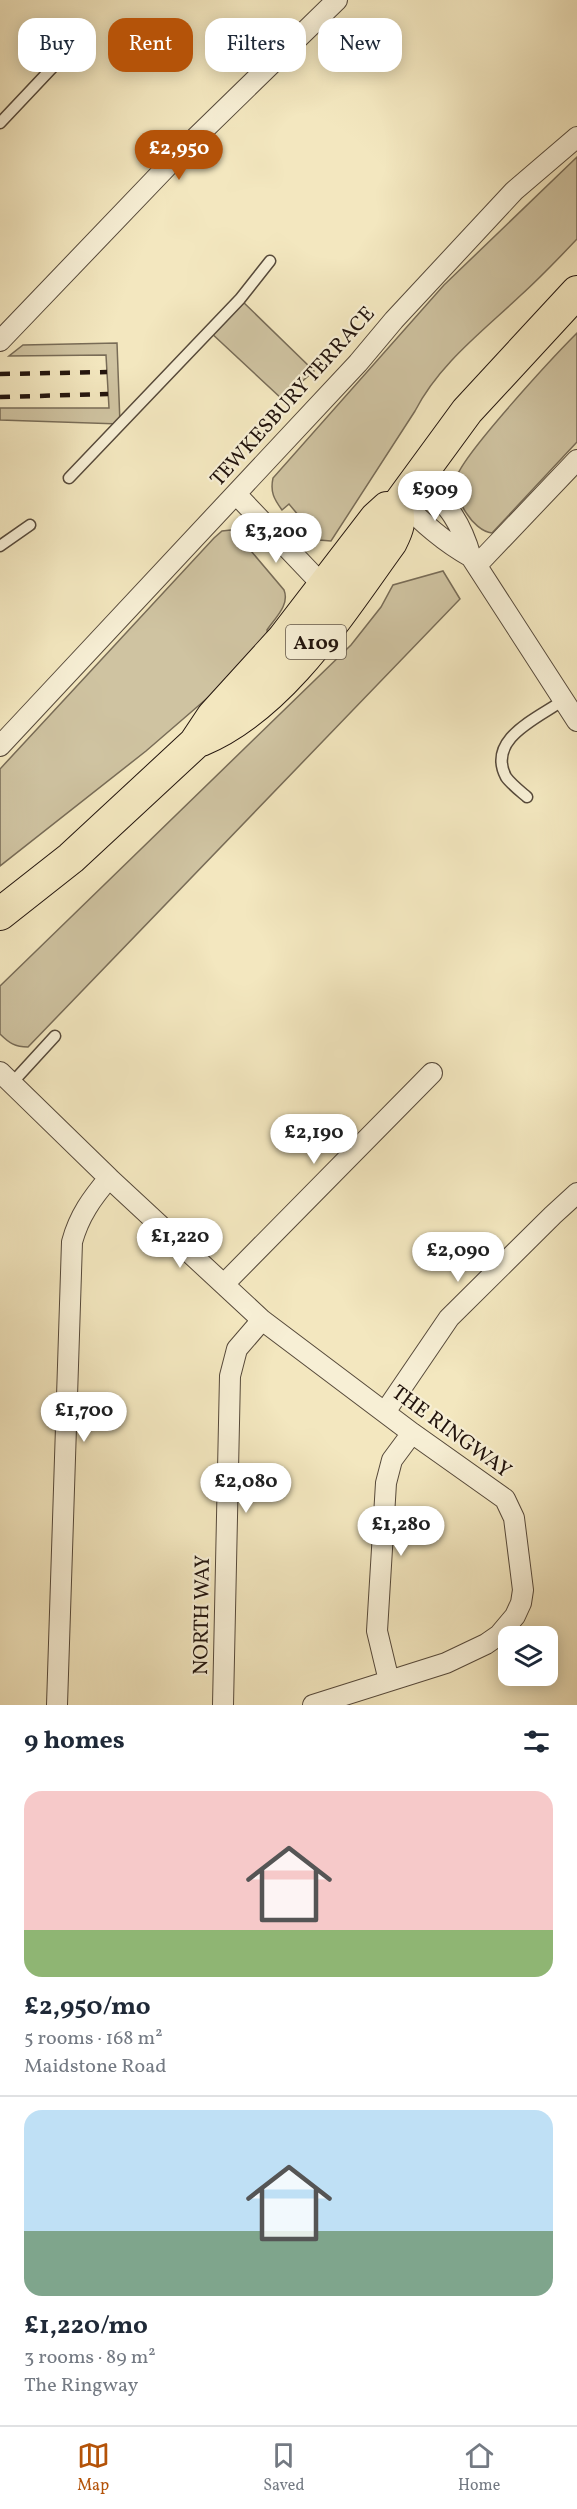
<!DOCTYPE html>
<meta charset="utf-8">
<style>
body{margin:0;font-family:Vollkorn,serif;background:#f2f2f3;color:#1f2937;height:100vh;display:flex;flex-direction:column;font-size:22px;white-space:nowrap}
*{box-sizing:border-box;margin:0}
p{font-size:20px;color:#747a83}
.icon{flex:none;width:33px;height:33px;fill:none;stroke:currentColor;stroke-width:2;stroke-linecap:round;stroke-linejoin:round}
.map{position:relative;height:1705px;overflow:hidden}
.drawer{display:flex;flex-direction:column;background:#fff;flex:1}
.drawer>*{flex:none}
.hud{position:absolute;left:18px;top:18px;width:542px;height:54px;display:flex;gap:12px}
.controls{position:absolute;left:498px;top:1626px;display:grid;gap:12px}
.controls a{display:grid;place-items:center;width:60px;height:60px;border-radius:12px;background:#fff;box-shadow:0 3px 15px #0003;font-size:30px}
.price{position:absolute;translate:-50% -51px;padding:0 14px;border-radius:21px;background:#fff;color:#222;font-size:20px;line-height:39px;filter:drop-shadow(0 2px 3px #0008)}
.price::after{content:'';position:absolute;left:50%;top:36px;width:18px;height:14px;margin-left:-9px;background:inherit;clip-path:polygon(0 0,100% 0,50% 100%)}
.price.current{background:#b45309;color:#fff}
ul{padding:0;list-style:none}
li{display:grid;align-content:center;gap:12px;height:318px;padding:0 24px}
li+li{border-top:2px solid #e0e1e3}
li span{display:grid;place-items:center;height:186px;border-radius:18px;color:#555}
li>.icon{margin-inline-start:auto}
span .icon{width:108px;height:108px;fill:#fffc;stroke-width:1}
li b{font-size:26px}
h2{display:flex;justify-content:space-between;align-items:center;height:72px;padding:0 24px;font-size:26px}
.chip{padding:0 21px;border-radius:18px;background:#fff;box-shadow:0 3px 15px #0003;font-size:21px;line-height:54px}
.chip.current{background:#b45309;color:#fff}
.dock{display:flex;justify-content:space-around;align-items:center;height:84px;border-top:2px solid #e0e1e3;background:#fff;font-size:16px;color:#747a83}
.dock a{display:grid;justify-items:center;gap:3px}
.dock .current{color:#b45309}
.map>svg:first-child{display:block}
.green{fill:#cfc3a1;stroke:#786c57;stroke-width:1.5}
.lines{fill:none;stroke-linecap:round;stroke-linejoin:round}
.lane-casing{stroke:#56493a;stroke-width:13}
.street-casing{stroke:#56493a;stroke-width:22}
.primary-casing{stroke:#22140d;stroke-width:34}
.lane{stroke:#f7efd5;stroke-width:10}
.street{stroke:#f7efd5;stroke-width:20}
.primary{stroke:#f3e7bf;stroke-width:32}
.rail{stroke:#22140d;stroke-width:4.5;stroke-dasharray:10 10;stroke-linecap:butt}
.labels{text-anchor:middle;stroke-width:4.5;stroke-linejoin:round;paint-order:stroke}
.shield{fill:#f7efd5;stroke:#625649;stroke-width:1.5}
.shield-label{font-size:20px;font-weight:bold;fill:#22140d}
.street-label{font-size:21px;fill:#22140d;stroke:#f7efd5}
</style>
<div class="map">
<svg width="577" height="1705" viewBox="0 0 577 1705">
<rect width="100%" height="100%" fill="#f3e7bf"/>
<filter id="stains"><feTurbulence type="fractalNoise" baseFrequency=".00333" numOctaves="4"/><feColorMatrix values="0 0 0 0 .2 0 0 0 0 .09 0 0 0 0 .02 0 0 0 .5 -.17"/></filter>
<radialGradient id="worn" r=".72"><stop offset=".6" stop-color="#630" stop-opacity="0"/><stop offset="1" stop-color="#630" stop-opacity=".3"/></radialGradient>
<path class="green" d="M577 157V239C559 258 541 277 521 295 483 331 439 364 415 411L331 541 319 540 289 504 282 510C274 499 270 492 273 478L444 285Z
M240 299 314 371 282 399 209 331Z
M577 333V442L492 533C482 532 472 522 467 514 460 504 454 491 456 479 460 457 556 354 577 333Z
M117 343 120 424 0 420V408H109L106 355 9 356 23 345Z
M231 530 241 532 252 540 246 545 284 590C290 605 275 618 267 630L268 637 219 688 146 751 0 866V769L214 538 222 531Z
M443 571 460 599 28 1047C15 1047 9 1043 0 1034V986L351 645 381 607 393 585Z"/>
<g class="lines">
<defs>
<path id="lane" d="M0 123 84 34
M69 478 240 299 270 261
M0 546 30 525
M527 797C520 791 511 784 506 777 486 739 538 718 562 701
M11 1084 55 1036"/>
<path id="street" d="M0 341 181 152 337 0
M419 475C446 505 460 518 471 557L577 721
M236 494 331 594
M401 501C423 523 444 542 471 557
M477 565 577 460
M0 746 358 363 394 320 514 191 577 137
M0 1072 109 1178 262 1320 412 1433 505 1499 514 1518 523 1590 521 1603 515 1616 499 1635 486 1644 446 1663 313 1705
M224 1284 432 1073
M385 1412 449 1318 553 1215 577 1193
M389 1681 377 1631 386 1483 392 1460 412 1433
M57 1705 72 1242C79 1216 92 1198 109 1178
M223 1705 230 1376 237 1349 262 1320"/>
<path id="primary" d="M396 508 467 411 577 292
M201 740C282 706 341 611 391 542 397 530 401 521 396 508
M0 914 71 858 195 743 213 716 283 639 376 518 387 508H396"/>
</defs>
<use href="#lane" class="lane-casing"/>
<use href="#street" class="street-casing"/>
<use href="#primary" class="primary-casing"/>
<use href="#lane" class="lane"/>
<use href="#street" class="street"/>
<use href="#primary" class="primary"/>
<path class="rail" d="M0 374 107 372
M0 397 108 394"/>
</g>
<g class="labels">
<rect class="shield" x="286" y="625" width="60" height="34" rx="4.5"/>
<g class="shield-label">
<text x="316" y="649">A109</text>
</g>
<g class="street-label">
<text transform="translate(292 396) rotate(-48)" y="7">TEWKESBURY TERRACE</text>
<text transform="translate(452 1431) rotate(36)" y="7">THE RINGWAY</text>
<text transform="translate(201 1615) rotate(-89)" y="7">NORTH WAY</text>
</g>
</g>
<rect width="100%" height="100%" filter="url(#stains)"/>
<rect width="100%" height="100%" fill="url(#worn)"/>
</svg>
<div class="controls">
<a><svg class="icon" aria-label="layers" viewBox="0 0 24 24"><path d="M12 4l9 5-9 5-9-5zM3 14l9 5 9-5"/></svg></a>
</div>
<b class="price current" style="left:179px;top:181px">£2,950</b>
<b class="price" style="left:435px;top:522px">£909</b>
<b class="price" style="left:276px;top:564px">£3,200</b>
<b class="price" style="left:314px;top:1165px">£2,190</b>
<b class="price" style="left:180px;top:1269px">£1,220</b>
<b class="price" style="left:458px;top:1283px">£2,090</b>
<b class="price" style="left:84px;top:1443px">£1,700</b>
<b class="price" style="left:246px;top:1514px">£2,080</b>
<b class="price" style="left:401px;top:1557px">£1,280</b>
<div class="hud">
<a class="chip">Buy</a>
<a class="chip current">Rent</a>
<a class="chip">Filters</a>
<a class="chip">New</a>
</div>
</div>
<section class="drawer">
<h2>9 homes<svg class="icon" aria-label="filters" viewBox="0 0 24 24"><path d="M4 7h16M4 17h16"/><circle cx="9" cy="7" r="2"/><circle cx="15" cy="17" r="2"/></svg></h2>
<ul>
<li><span style="background:linear-gradient(#f6c9c9 75%,#8fb573 0)"><svg class="icon" aria-label="home" viewBox="0 0 24 24"><path d="M3 11l9-7 9 7M6 9v11h12V9"/></svg></span><div><b>£2,950/mo</b><p>5 rooms · 168 m²</p><p>Maidstone Road</p></div></li>
<li><span style="background:linear-gradient(#bfe0f5 65%,#7fa58c 0)"><svg class="icon" aria-label="home" viewBox="0 0 24 24"><path d="M3 11l9-7 9 7M6 9v11h12V9"/></svg></span><div><b>£1,220/mo</b><p>3 rooms · 89 m²</p><p>The Ringway</p></div></li>
</ul>
</section>
<nav class="dock">
<a class="current"><svg class="icon" aria-label="map" viewBox="0 0 24 24"><path d="M3 6l6-2 6 2 6-2v14l-6 2-6-2-6 2zM9 4v14M15 6v14"/></svg>Map</a>
<a><svg class="icon" aria-label="saved" viewBox="0 0 24 24"><path d="M7 4h10v16l-5-4-5 4z"/></svg>Saved</a>
<a><svg class="icon" aria-label="home" viewBox="0 0 24 24"><path d="M3 11l9-7 9 7M6 9v11h12V9"/></svg>Home</a>
</nav>
